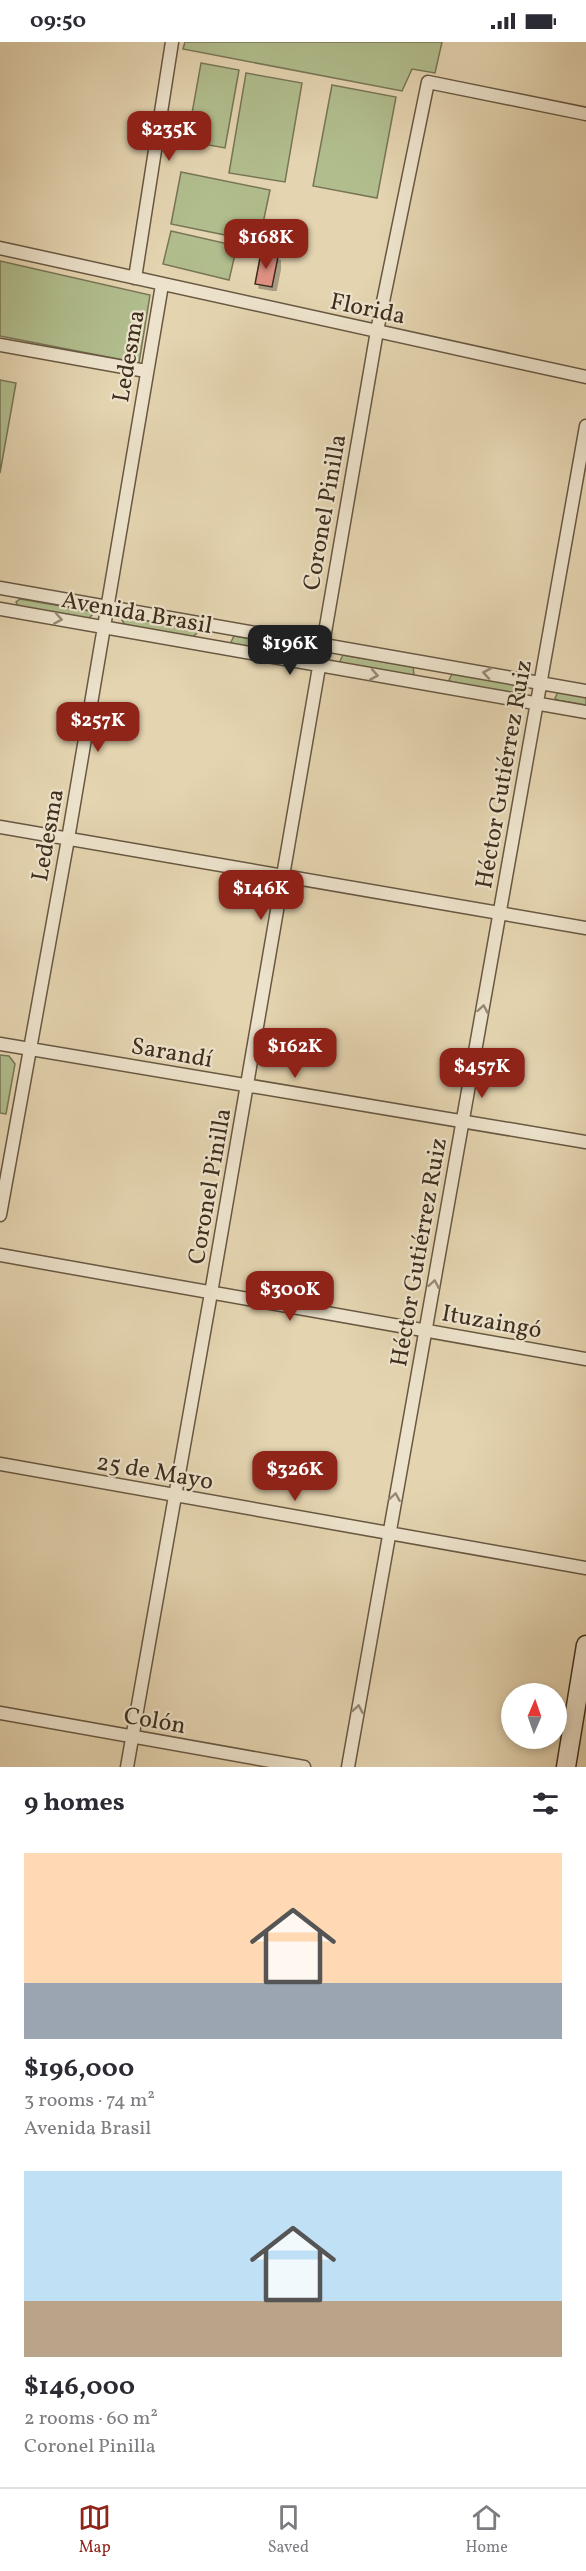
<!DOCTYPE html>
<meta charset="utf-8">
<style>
body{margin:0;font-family:Vollkorn,serif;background:#f2f2f3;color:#2b2b33;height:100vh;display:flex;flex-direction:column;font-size:22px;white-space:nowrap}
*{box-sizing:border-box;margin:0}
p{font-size:20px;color:#7c7c81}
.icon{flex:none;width:33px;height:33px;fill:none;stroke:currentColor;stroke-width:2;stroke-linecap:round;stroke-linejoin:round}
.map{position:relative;height:1725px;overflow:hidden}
.drawer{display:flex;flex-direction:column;background:#fff;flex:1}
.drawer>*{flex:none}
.needle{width:39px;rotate:2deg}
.fabs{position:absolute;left:501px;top:1641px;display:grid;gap:12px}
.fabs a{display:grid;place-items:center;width:66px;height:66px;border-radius:50%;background:#fff;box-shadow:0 3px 9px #0003;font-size:30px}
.price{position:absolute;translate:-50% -51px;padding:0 14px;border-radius:12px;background:#8f2418;color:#fff;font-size:20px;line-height:39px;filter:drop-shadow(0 2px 3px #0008)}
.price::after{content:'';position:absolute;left:50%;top:36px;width:18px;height:14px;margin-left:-9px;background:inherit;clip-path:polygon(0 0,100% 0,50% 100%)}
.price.current{background:#222;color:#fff}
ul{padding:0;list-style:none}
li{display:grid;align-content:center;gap:12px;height:318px;padding:0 24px}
li span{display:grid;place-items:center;height:186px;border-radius:0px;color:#555}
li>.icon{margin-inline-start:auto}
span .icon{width:108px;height:108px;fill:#fffc;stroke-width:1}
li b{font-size:26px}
h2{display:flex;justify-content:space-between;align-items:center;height:72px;padding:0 24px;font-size:26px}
.status{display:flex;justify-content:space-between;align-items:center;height:42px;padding:0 30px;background:#fff;direction:ltr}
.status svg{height:16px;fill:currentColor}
.tab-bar{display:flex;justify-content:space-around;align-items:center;height:84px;border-top:2px solid #e1e1e2;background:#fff;font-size:16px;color:#7c7c81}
.tab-bar a{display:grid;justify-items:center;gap:3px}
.tab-bar .current{color:#8f2418}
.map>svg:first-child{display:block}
.green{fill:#b1bd8d;stroke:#787656;stroke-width:1.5}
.building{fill:#de9083;stroke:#3f2e1e;stroke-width:1.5;filter:url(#shadow)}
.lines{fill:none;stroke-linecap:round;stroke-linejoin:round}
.street-casing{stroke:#685842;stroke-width:15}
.secondary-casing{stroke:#3f2e1e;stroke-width:21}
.street{stroke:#ede3cc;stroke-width:12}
.secondary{stroke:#ede3cc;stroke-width:18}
.oneway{stroke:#968875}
.labels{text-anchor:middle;stroke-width:4.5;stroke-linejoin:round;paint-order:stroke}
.street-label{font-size:24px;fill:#3f2e1e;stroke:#ede3cc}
</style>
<div class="status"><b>09:50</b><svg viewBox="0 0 49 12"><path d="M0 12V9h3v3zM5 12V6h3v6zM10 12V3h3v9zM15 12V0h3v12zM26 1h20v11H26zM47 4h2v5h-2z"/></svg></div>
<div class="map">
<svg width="586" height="1725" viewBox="0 0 586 1725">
<defs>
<filter id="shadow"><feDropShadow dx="4" dy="4" stdDeviation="0" flood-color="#0004"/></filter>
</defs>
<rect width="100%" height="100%" fill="#e4d4b0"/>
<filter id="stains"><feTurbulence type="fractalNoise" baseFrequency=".00333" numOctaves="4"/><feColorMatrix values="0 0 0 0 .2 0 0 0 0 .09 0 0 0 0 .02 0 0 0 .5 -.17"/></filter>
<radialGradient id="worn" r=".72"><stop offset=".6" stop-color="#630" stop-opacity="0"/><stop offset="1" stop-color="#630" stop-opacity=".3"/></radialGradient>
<path class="green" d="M185 0H442L435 31 412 27 402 49 183 7Z
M201 21 239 28 225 106 187 99Z
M246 31 302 41 285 140 229 131Z
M332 43 396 55 377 156 313 144Z
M181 130 270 148 259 200 171 182Z
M171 189 237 204 229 238 163 222Z
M0 219 150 253 139 321 0 294Z
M0 338 16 341 0 431Z
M20 557 90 569 92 573 88 577 18 564 16 560Z
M125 575 196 587 197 591 193 595 125 583 122 578Z
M234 594 305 606V612L303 614 233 602 231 600Z
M343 613 413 625 414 632 411 633 342 621 340 619Z
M452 632 522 644 523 651 520 652 451 640 449 638Z
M558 650 586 655V663L557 658 555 656Z
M0 1013 9 1014 15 1022 6 1072 0 1071Z"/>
<path class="building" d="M261 211 278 215 272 245 255 242Z"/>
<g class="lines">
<defs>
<path id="street" d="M0 206 586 335
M135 236 172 0
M0 303 146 329
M0 546 586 649
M0 567 586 670
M0 785 586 886
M0 1002 586 1100
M0 1173 68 797 162 243
M0 1213 586 1317
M0 1422 586 1526
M0 1671 304 1725
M127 1725 211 1251 377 289 428 40 586 72
M348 1725 586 384"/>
<path id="secondary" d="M566 1725 586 1603"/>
</defs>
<use href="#street" class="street-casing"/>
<use href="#secondary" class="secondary-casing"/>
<use href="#street" class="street"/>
<use href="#secondary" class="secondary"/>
</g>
<defs><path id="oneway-chevron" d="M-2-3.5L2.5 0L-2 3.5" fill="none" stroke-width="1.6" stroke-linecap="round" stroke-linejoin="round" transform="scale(1.5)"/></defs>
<g class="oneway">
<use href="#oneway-chevron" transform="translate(58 577) rotate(10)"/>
<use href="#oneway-chevron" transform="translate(487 631) rotate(-170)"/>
<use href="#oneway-chevron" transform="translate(374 633) rotate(10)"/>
<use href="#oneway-chevron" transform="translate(483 967) rotate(-80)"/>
<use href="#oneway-chevron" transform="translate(434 1242) rotate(-80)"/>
<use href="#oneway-chevron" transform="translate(395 1455) rotate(-80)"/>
<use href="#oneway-chevron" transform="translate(358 1667) rotate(-80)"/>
</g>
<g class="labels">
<g class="street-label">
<text transform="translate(368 266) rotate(12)" y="8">Florida</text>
<text transform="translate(128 314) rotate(-80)" y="8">Ledesma</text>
<text transform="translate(324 470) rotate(-80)" y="8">Coronel Pinilla</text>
<text transform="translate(137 570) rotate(10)" y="8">Avenida Brasil</text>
<text transform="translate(503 732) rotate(-80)" y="8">Héctor Gutiérrez Ruiz</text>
<text transform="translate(47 793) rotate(-80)" y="8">Ledesma</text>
<text transform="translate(172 1010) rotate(10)" y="8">Sarandí</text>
<text transform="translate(209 1144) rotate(-80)" y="8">Coronel Pinilla</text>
<text transform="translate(418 1210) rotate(-80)" y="8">Héctor Gutiérrez Ruiz</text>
<text transform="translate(492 1279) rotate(10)" y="8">Ituzaingó</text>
<text transform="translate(155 1429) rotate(10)" y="8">25 de Mayo</text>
<text transform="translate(155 1678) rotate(10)" y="8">Colón</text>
</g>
</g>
<rect width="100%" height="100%" filter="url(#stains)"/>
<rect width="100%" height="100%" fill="url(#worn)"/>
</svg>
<div class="fabs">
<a><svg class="needle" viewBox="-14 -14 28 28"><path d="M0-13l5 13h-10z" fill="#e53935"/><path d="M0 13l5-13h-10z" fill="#7c7c81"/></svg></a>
</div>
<b class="price" style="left:169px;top:120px">$235K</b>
<b class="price" style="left:266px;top:228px">$168K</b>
<b class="price current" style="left:290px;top:634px">$196K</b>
<b class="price" style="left:98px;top:711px">$257K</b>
<b class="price" style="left:261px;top:879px">$146K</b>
<b class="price" style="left:295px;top:1037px">$162K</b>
<b class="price" style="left:482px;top:1057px">$457K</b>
<b class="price" style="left:290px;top:1280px">$300K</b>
<b class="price" style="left:295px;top:1460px">$326K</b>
</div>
<section class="drawer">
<h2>9 homes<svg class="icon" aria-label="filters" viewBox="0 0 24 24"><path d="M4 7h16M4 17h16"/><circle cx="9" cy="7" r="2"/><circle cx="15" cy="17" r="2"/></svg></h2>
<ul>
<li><span style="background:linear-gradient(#ffd9b3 70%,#9aa5b1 0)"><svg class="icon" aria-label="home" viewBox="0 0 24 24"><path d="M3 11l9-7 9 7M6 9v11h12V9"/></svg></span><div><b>$196,000</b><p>3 rooms · 74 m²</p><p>Avenida Brasil</p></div></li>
<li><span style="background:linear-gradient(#bfe0f5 70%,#b9a48a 0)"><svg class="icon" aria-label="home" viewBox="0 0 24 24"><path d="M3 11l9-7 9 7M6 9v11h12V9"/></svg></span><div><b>$146,000</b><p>2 rooms · 60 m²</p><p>Coronel Pinilla</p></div></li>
</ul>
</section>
<nav class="tab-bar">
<a class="current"><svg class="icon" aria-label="map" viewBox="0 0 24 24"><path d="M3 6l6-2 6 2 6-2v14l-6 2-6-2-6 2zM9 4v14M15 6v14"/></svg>Map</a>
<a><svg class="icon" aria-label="saved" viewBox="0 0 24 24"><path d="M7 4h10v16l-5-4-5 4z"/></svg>Saved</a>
<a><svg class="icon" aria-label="home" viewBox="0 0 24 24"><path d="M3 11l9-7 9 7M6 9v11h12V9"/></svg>Home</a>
</nav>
